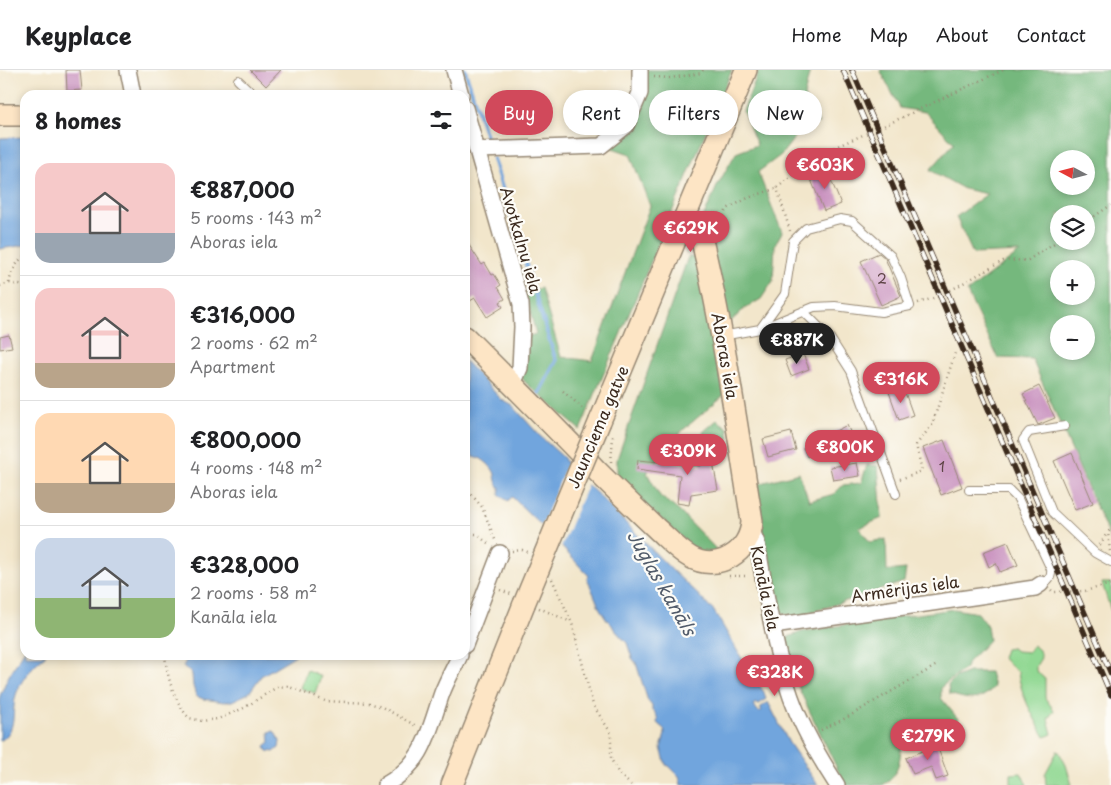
<!DOCTYPE html>
<meta charset="utf-8">
<style>
body{margin:0;font-family:"Playpen Sans",sans-serif;background:#f2f2f2;color:#202124;height:100vh;display:flex;flex-direction:column;font-size:19px;white-space:nowrap}
*{box-sizing:border-box;margin:0}
p{font-size:16px;color:#757577}
.icon{flex:none;width:28px;height:28px;fill:none;stroke:currentColor;stroke-width:2;stroke-linecap:round;stroke-linejoin:round}
.map{position:relative;flex:1;overflow:hidden}
.drawer{position:absolute;left:20px;top:20px;width:450px;height:570px;display:flex;flex-direction:column;background:#fff;border-radius:15px;box-shadow:0 2px 8px #0003}
.drawer>*{flex:none}
.guide{position:absolute;left:485px;top:20px;width:475px;height:45px;display:flex;gap:10px}
.needle{width:32px;rotate:277deg}
.fabs{position:absolute;left:1050px;top:80px;display:grid;gap:10px}
.fabs a{display:grid;place-items:center;width:45px;height:45px;border-radius:50%;background:#fff;box-shadow:0 2px 8px #0003;font-size:25px}
.price{position:absolute;translate:-50% -42px;padding:0 11px;border-radius:18px;background:#d1495b;color:#fff;font-size:16px;line-height:32px;filter:drop-shadow(0 1px 2px #0008)}
.price::after{content:'';position:absolute;left:50%;top:30px;width:15px;height:11px;margin-left:-8px;background:inherit;clip-path:polygon(0 0,100% 0,50% 100%)}
.price.active{background:#222;color:#fff}
ul{padding:0;list-style:none}
li{display:flex;align-items:center;gap:15px;height:125px;padding:0 15px}
li+li{border-top:1px solid #e0e0e0}
li span{display:grid;place-items:center;flex:none;width:140px;height:100px;border-radius:15px;color:#555}
li>.icon{margin-inline-start:auto}
span .icon{width:60px;height:60px;fill:#fffc;stroke-width:1}
li b{font-size:21px}
h2{display:flex;justify-content:space-between;align-items:center;height:60px;padding:0 15px;font-size:21px}
.tag{padding:0 18px;border-radius:22px;background:#fff;box-shadow:0 2px 8px #0003;font-size:18px;line-height:45px}
.tag.active{background:#d1495b;color:#fff}
header{display:flex;align-items:center;gap:30px;box-sizing:border-box;height:70px;padding:0 25px;background:#fff;border-bottom:1px solid #e0e0e0}
header strong{font-size:24px}
nav{display:flex;gap:28px;margin-inline-start:auto;font-size:18px}
.map>svg:first-child{display:block}
.green{fill:#91d893;stroke:#668158}
.forest{fill:#74b87d;stroke:#58714e;fill-rule:evenodd}
.water{fill:#71a5dd;stroke:#56687e}
.pier{fill:#f2e6cb}
.lines{fill:none;stroke-linecap:round;stroke-linejoin:round}
.stream{stroke:#71a5dd;stroke-width:4}
.building{fill:#c992bf}
.lane-casing{stroke:#968874;stroke-width:10}
.street-casing{stroke:#968874;stroke-width:18}
.secondary-casing{stroke:#968874;stroke-width:24}
.path{stroke:#968874;stroke-width:2.5;stroke-dasharray:1 4;stroke-linecap:butt}
.lane{stroke:#fff;stroke-width:8}
.street{stroke:#fff;stroke-width:15}
.secondary{stroke:#fde5c5;stroke-width:21}
.rail-casing{stroke:#3b2a1e;stroke-width:5.5}
.rail{stroke:#fdfcf7;stroke-width:4;stroke-dasharray:11;stroke-linecap:butt}
.secondary-bridge-casing{stroke:#968874;stroke-width:24;stroke-linecap:butt}
.secondary-bridge{stroke:#fde5c5;stroke-width:21}
.labels{text-anchor:middle;stroke-width:4.5;stroke-linejoin:round;paint-order:stroke}
.number-label{font-size:14px;fill:#5e4446}
.street-label{font-size:16px;fill:#3b2a1e;stroke:#fdfcf7}
.water-label{font-size:18px;font-style:italic;fill:#515b6a;stroke:#fdfcf7}
</style>
<header>
<strong>Keyplace</strong>
<nav><a>Home</a><a>Map</a><a>About</a><a>Contact</a></nav>
</header>
<div class="map">
<svg width="1111" height="715" viewBox="0 0 1111 715">
<rect width="100%" height="100%" fill="#fdfcf7"/>
<filter id="ink" filterUnits="userSpaceOnUse"><feTurbulence type="fractalNoise" baseFrequency=".02" numOctaves="2"/><feDisplacementMap in="SourceGraphic" scale="10" xChannelSelector="R" yChannelSelector="G"/><feConvolveMatrix kernelMatrix="1 2 1 2 8 2 1 2 1" color-interpolation-filters="sRGB"/></filter>
<filter id="wash" filterUnits="userSpaceOnUse"><feTurbulence type="fractalNoise" baseFrequency=".0096" numOctaves="4" result="noise"/><feDisplacementMap in="SourceGraphic" scale="20" xChannelSelector="R" yChannelSelector="G"/><feGaussianBlur stdDeviation="1.12" result="paint"/><feColorMatrix in="noise" values="0 0 0 0 0 0 0 0 0 0 0 0 0 0 0 0 0 1.4 0 .05"/><feComposite in="paint" operator="in"/></filter>
<g filter="url(#wash)">
<rect width="100%" height="100%" fill="#f2e6cb"/>
<path class="green" d="M1102 513H1111V541Z
M1033 575 1039 580 1041 588 1036 596V601L1045 609V628L1054 640 1048 649 1052 664 1045 667C1033 646 1021 626 1018 602L1002 588 1005 579 1012 578 1016 581 1029 582Z
M307 600 321 606 315 623 300 618Z
M1058 680 1066 695 1072 715H1046L1045 704Z
M1021 703 1027 715H1011V704Z"/>
<path class="forest" d="M645 0H732L580 360 527 314 513 298 519 269 536 264 525 222 541 218 561 287 592 291 650 136 630 84 604 75 610 74Z
M759 0H810L804 26 819 53 795 50V67L781 85 758 102 782 162 775 175 773 211 761 229 744 239 728 254 704 146 718 114 736 83 757 75 743 41Z
M880 0H1111V471L1032 289 998 288 967 222 1020 182 973 184 956 147 987 124 964 119 930 100 954 73 925 42 900 38ZM1059 89H1086V116H1059ZM1059 144H1086V171H1059ZM1059 199H1086V226H1059ZM1059 254H1086V281H1059Z
M688 187H696L724 325 683 360 647 403 660 426 679 441 716 479 712 487 696 481 617 409V389Z
M717 350 728 358 730 383 716 391 701 383 703 362Z
M867 395 878 396 882 448 859 458 870 472 886 469 887 501 906 499 904 512 794 548 777 540 754 415 799 403 809 431 834 424 843 415 861 413Z
M954 539 978 543 987 555 989 570 968 592 966 598 941 617V628L959 650 902 675C899 691 899 708 882 715H845L799 619 786 568 801 562 874 550Z
M969 602H990L994 617C979 633 969 630 949 624L948 615 956 607Z"/>
<path class="water" d="M25 67V175L0 179V68Z
M465 291 502 330 513 336 540 366 564 388 568 396C604 429 637 465 672 500 685 513 699 524 710 538H712C730 566 744 596 764 622L766 629 758 635 756 633 753 635 759 642 762 640 760 638 768 632 789 673 818 715H681L679 706 669 696 666 695 661 678 665 664 664 659 657 653 658 649 654 641H652V636L648 631 636 593 632 588 627 573 614 559 612 555 608 551 600 539 587 508 589 506 543 457 512 427 508 431 499 425 500 418C493 409 497 406 493 400 489 394 481 387 473 386L470 376 465 374Z
M25 579V585H46C34 595 23 606 17 622 10 640 19 660 0 671V626L7 609Z
M182 585H296L261 606 249 623 232 631 224 632 203 629 196 626 193 616 192 604 183 596 186 591Z
M274 661 280 671 279 678 274 682 267 681 265 676 270 672 269 662Z"/>
<path class="pier" d="M568 391 589 411 560 480 541 458Z"/>
<g class="lines">
<path class="stream" d="M465 0 488 73
M493 89 556 291 539 323"/>
</g>
<g id="blocks">
<path class="building" d="M66 0H80L82 20 67 21Z
M250 0H281L266 16Z
M826 98 841 134 824 141 809 105Z
M465 169 482 195 485 193 492 205 494 204 501 215 498 217 505 229 500 232 503 237 487 247 475 228 470 231 465 222Z
M879 183 885 188 901 226 881 235 861 191Z
M9 265 12 277 0 279V267Z
M803 284 809 299 791 306 785 290Z
M1039 316 1055 348 1038 355 1023 324Z
M903 317 913 345 899 350 889 322Z
M847 355 851 364 807 387 803 378Z
M791 362 796 380 768 387 763 369Z
M944 370 962 417 941 425 923 378Z
M711 381 718 420 691 424 689 435 677 433 680 405 637 399 638 390 701 396 700 382Z
M1072 383 1093 433 1075 440 1054 391Z
M857 393 860 406 833 410 830 397Z
M1008 472 1018 495 1000 502 996 493 989 497 983 482Z
M935 670 948 706 936 710 931 697 913 704 906 688 925 680 923 674Z"/>
</g>
</g>
<g filter="url(#ink)">
<use href="#blocks" fill-opacity="0" stroke="#968874" stroke-width="1"/>
<g class="lines">
<defs>
<path id="lane" d="M238 10 254 25
M803 241 830 268 851 301 896 424
M722 266 760 259 814 237 835 236 881 242 910 236 901 208 891 186 852 151 840 149 806 158 793 171 785 224 760 259
M1065 356 1029 362 1023 370 1052 442 1095 483 1111 492
M969 420H1009L1018 429 1051 499C1052 507 1049 511 1041 514"/>
<path id="street" d="M128 0 133 25
M454 0 461 25
M465 38 521 234 522 257 520 298 513 314
M477 80 601 76 626 56 640 23V0
M752 461 757 473C766 523 774 579 791 627 802 658 819 687 837 715
M773 556 1035 518 1041 514
M465 575 500 483
M385 715C425 692 428 663 442 623 447 610 454 598 460 585"/>
<path id="secondary" d="M0 45H25
M465 267C510 312 554 356 598 402 618 422 638 441 658 460 668 469 678 480 690 487 717 503 751 482 752 451 736 353 723 255 699 158L685 150
M600 351 746 0
M452 715 524 534"/>
</defs>
<use href="#lane" class="lane-casing"/>
<use href="#street" class="street-casing"/>
<use href="#secondary" class="secondary-casing"/>
<path class="path" d="M654 7 671 8 701 3 703 0
M1086 152 1111 135
M717 160 727 139 748 128 777 118
M790 161 777 118 817 85 888 54 1003 0
M9 213C11 204 16 191 25 186
M0 216 9 213 25 216
M918 233 940 226 1003 191 1028 190 1059 170
M563 321 586 341
M611 392 613 367 612 365
M900 409 922 401 916 375 932 355 955 283
M465 417 482 437 496 472
M465 463 476 464 489 474
M1100 475 1107 463
M512 481 522 480 528 482
M1110 481 1108 462 1111 459
M729 506H749
M552 509 572 553 593 635 611 663V689L619 704 631 715
M500 520 511 524
M1051 520 1053 522 1085 521 1111 514
M539 538 571 552
M165 585C167 607 174 631 189 648L202 651 218 649 244 638 277 617 287 616 325 631 369 633 382 637 418 657
M821 660 846 648 937 595"/>
<use href="#lane" class="lane"/>
<use href="#street" class="street"/>
<use href="#secondary" class="secondary"/>
<defs>
<path id="rail" d="M843 0 1111 625
M852 0 1111 604"/>
</defs>
<use href="#rail" class="rail-casing"/>
<use href="#rail" class="rail"/>
<defs>
<path id="secondary-bridge" d="M524 534 600 351"/>
</defs>
<use href="#secondary-bridge" class="secondary-bridge-casing"/>
<use href="#secondary-bridge" class="secondary-bridge"/>
</g>
</g>
<g class="labels">
<g class="number-label">
<text x="882" y="214">2</text>
<text x="942" y="402">1</text>
</g>
<g class="street-label">
<text transform="translate(521 170) rotate(74)" y="6">Avotkalnu iela</text>
<text transform="translate(725 286) rotate(80)" y="6">Aboras iela</text>
<text transform="translate(598 357) rotate(-67)" y="6">Jaunciema gatve</text>
<text transform="translate(765 518) rotate(78)" y="6">Kanāla iela</text>
<text transform="translate(905 519) rotate(-8)" y="6">Armērijas iela</text>
</g>
<g class="water-label">
<text transform="translate(661 513) rotate(60)" y="6">Juglas kanāls</text>
</g>
</g>
</svg>
<div class="fabs">
<a><svg class="needle" viewBox="-14 -14 28 28"><path d="M0-13l5 13h-10z" fill="#e53935"/><path d="M0 13l5-13h-10z" fill="#757577"/></svg></a>
<a><svg class="icon" aria-label="layers" viewBox="0 0 24 24"><path d="M12 4l9 5-9 5-9-5zM3 14l9 5 9-5"/></svg></a>
<a>+</a>
<a>−</a>
</div>
<b class="price" style="left:825px;top:120px">€603K</b>
<b class="price" style="left:691px;top:183px">€629K</b>
<b class="price active" style="left:797px;top:295px">€887K</b>
<b class="price" style="left:901px;top:334px">€316K</b>
<b class="price" style="left:845px;top:402px">€800K</b>
<b class="price" style="left:688px;top:406px">€309K</b>
<b class="price" style="left:775px;top:627px">€328K</b>
<b class="price" style="left:928px;top:691px">€279K</b>
<div class="guide">
<a class="tag active">Buy</a>
<a class="tag">Rent</a>
<a class="tag">Filters</a>
<a class="tag">New</a>
</div>
<section class="drawer">
<h2>8 homes<svg class="icon" aria-label="filters" viewBox="0 0 24 24"><path d="M4 7h16M4 17h16"/><circle cx="9" cy="7" r="2"/><circle cx="15" cy="17" r="2"/></svg></h2>
<ul>
<li><span style="background:linear-gradient(#f6c9c9 70%,#9aa5b1 0)"><svg class="icon" aria-label="home" viewBox="0 0 24 24"><path d="M3 11l9-7 9 7M6 9v11h12V9"/></svg></span><div><b>€887,000</b><p>5 rooms · 143 m²</p><p>Aboras iela</p></div></li>
<li><span style="background:linear-gradient(#f6c9c9 75%,#b9a48a 0)"><svg class="icon" aria-label="home" viewBox="0 0 24 24"><path d="M3 11l9-7 9 7M6 9v11h12V9"/></svg></span><div><b>€316,000</b><p>2 rooms · 62 m²</p><p>Apartment</p></div></li>
<li><span style="background:linear-gradient(#ffd9b3 70%,#b9a48a 0)"><svg class="icon" aria-label="home" viewBox="0 0 24 24"><path d="M3 11l9-7 9 7M6 9v11h12V9"/></svg></span><div><b>€800,000</b><p>4 rooms · 148 m²</p><p>Aboras iela</p></div></li>
<li><span style="background:linear-gradient(#c9d6e8 60%,#8fb573 0)"><svg class="icon" aria-label="home" viewBox="0 0 24 24"><path d="M3 11l9-7 9 7M6 9v11h12V9"/></svg></span><div><b>€328,000</b><p>2 rooms · 58 m²</p><p>Kanāla iela</p></div></li>
</ul>
</section>
</div>
